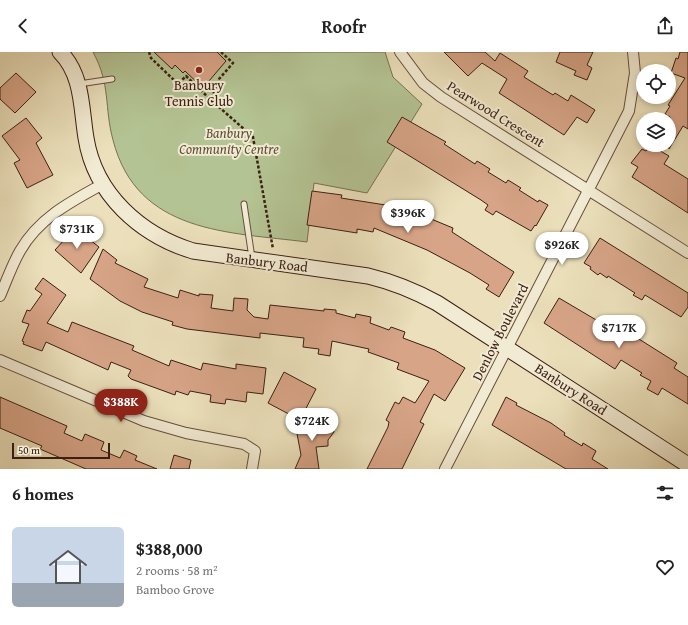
<!DOCTYPE html>
<meta charset="utf-8">
<style>
body{margin:0;font-family:"Gentium Book Plus",serif;background:#f6f6f6;color:#222;height:100vh;display:flex;flex-direction:column;font-size:15px;white-space:nowrap}
*{box-sizing:border-box;margin:0}
p{font-size:13px;color:#767676}
.icon{flex:none;width:22px;height:22px;fill:none;stroke:currentColor;stroke-width:2;stroke-linecap:round;stroke-linejoin:round}
.map{position:relative;height:417px;overflow:hidden}
.side{display:flex;flex-direction:column;background:#fff;flex:1}
.side>*{flex:none}
.fabs{position:absolute;left:636px;top:12px;display:grid;gap:8px}
.fabs a{display:grid;place-items:center;width:40px;height:40px;border-radius:50%;background:#fff;box-shadow:0 2px 6px #0003;font-size:20px}
.scale{position:absolute;left:12px;bottom:10px;width:98px;box-sizing:border-box;padding-left:4px;border:2px solid #3b1f13;border-top:0;font-size:11px;line-height:14px;white-space:nowrap;color:#3b1f13;-webkit-text-stroke:3px #f2ebd3;paint-order:stroke}
.price{position:absolute;translate:-50% -34px;padding:0 9px;border-radius:14px;background:#fff;color:#222;font-size:13px;line-height:26px;filter:drop-shadow(0 1px 2px #0008)}
.price::after{content:'';position:absolute;left:50%;top:24px;width:12px;height:9px;margin-left:-6px;background:inherit;clip-path:polygon(0 0,100% 0,50% 100%)}
.price.current{background:#8f2418;color:#fff}
ul{padding:0;list-style:none}
li{display:flex;align-items:center;gap:12px;height:100px;padding:0 12px}
li span{display:grid;place-items:center;flex:none;width:112px;height:80px;border-radius:6px;color:#555}
li>.icon{margin-inline-start:auto}
span .icon{width:48px;height:48px;fill:#fffc;stroke-width:1}
li b{font-size:17px}
h2{display:flex;justify-content:space-between;align-items:center;height:48px;padding:0 12px;font-size:17px}
header{display:flex;justify-content:space-between;align-items:center;height:52px;padding:0 12px;background:#fff;font-size:18px;font-weight:600}
.map>svg:first-child{display:block}
.green{fill:#b4c393;stroke:#787153}
.building{fill:#d7a487;stroke:#3b1f13}
.lines{fill:none;stroke-linecap:round;stroke-linejoin:round}
.lane-casing{stroke:#674f3d;stroke-width:7}
.street-casing{stroke:#674f3d;stroke-width:12}
.secondary-casing{stroke:#3b1f13;stroke-width:17}
.path{stroke:#3b1f13;stroke-width:2.5;stroke-dasharray:3 2;stroke-linecap:butt}
.lane{stroke:#f2ebd3;stroke-width:5}
.street{stroke:#f2ebd3;stroke-width:10}
.secondary{stroke:#f2ebd3;stroke-width:15}
.poi-dot{fill:#8f2418;stroke:#f2ebd3;stroke-width:1.5}
.labels{text-anchor:middle;stroke-width:4;stroke-linejoin:round;paint-order:stroke}
.poi-label{font-size:14px;fill:#3b1f13;stroke:#f2ebd3}
.street-label{font-size:14px;fill:#3b1f13;stroke:#f2ebd3}
.park-label{font-size:14px;font-style:italic;fill:#5f5039;stroke:#f2ebd3}
</style>
<header><svg class="icon" aria-label="back" viewBox="0 0 24 24"><path d="M15 5l-7 7 7 7"/></svg>Roofr<svg class="icon" aria-label="share" viewBox="0 0 24 24"><path d="M12 15V3M7 8l5-5 5 5M5 13v7h14v-7"/></svg></header>
<div class="map">
<svg width="688" height="417" viewBox="0 0 688 417">
<rect width="100%" height="100%" fill="#ebe0bb"/>
<filter id="stains"><feTurbulence type="fractalNoise" baseFrequency=".005" numOctaves="4"/><feColorMatrix values="0 0 0 0 .2 0 0 0 0 .09 0 0 0 0 .02 0 0 0 .5 -.17"/></filter>
<radialGradient id="worn" r=".72"><stop offset=".6" stop-color="#630" stop-opacity="0"/><stop offset="1" stop-color="#630" stop-opacity=".3"/></radialGradient>
<path class="green" d="M93 0H385L393 25 422 52 367 141 314 131 307 190C229 180 137 182 113 88 104 55 111 33 93 0Z"/>
<path class="building" d="M154 0H217L226 9 203 36 185 19 183 21 175 13 172 17Z
M444 0H485L495 9 500 1 528 19 524 25 553 43 555 41 568 49 571 43 595 58 587 71 577 65 564 83 499 41 507 27 482 11 468 24Z
M560 0H593L587 13 592 16 587 28 574 23 576 19 556 10Z
M680 0H688V77L683 74 669 97 670 65 665 62 670 54 668 53 685 26 671 21 676 6 678 7Z
M16 21 36 40 15 61 0 47V36Z
M402 65 446 90 444 92 475 112 477 109 490 117 488 120 506 131 508 128 521 136 519 138 538 150 539 148 548 153 536 174 535 173 531 179 496 159 493 163 485 158 488 153 481 148 387 90Z
M26 66 42 86 36 91 53 123 27 136 14 111 20 108 2 84Z
M650 93 669 104 664 112 688 127V161L632 125 638 115 631 111 642 97 646 99Z
M312 139 342 143 341 146 392 154 393 152 419 162 453 176 452 180 514 220 499 245 486 237 489 233 470 221 427 198 374 176 373 180 357 177V181L307 173Z
M75 176 99 195 81 221 55 198Z
M600 186 688 241V255L681 265 645 243 642 248 633 243 635 241 608 224 607 226 600 221 598 223 590 217 591 215 584 211Z
M103 197 117 208 115 211 148 227 144 235 178 246 180 238 199 244V242L213 243 211 256 233 259 234 246 248 247 247 258 254 265 268 267 270 253 324 259V257L336 258V261L355 266 356 262 371 265 370 271 389 278 391 275 405 280 403 286 435 298 465 316 445 349 434 342 420 370 424 372 402 417H367L388 375 389 370 386 368 395 350 399 352 403 345 415 351 429 329 397 317 399 311 368 300 369 297 332 289 330 304 318 302 319 297 303 295 304 286 260 281V286L187 277 172 273 173 270 142 260 120 249 90 227Z
M43 226 66 243 47 271 68 280 72 270 134 294 132 298 169 314 171 308 201 318 203 311 236 317V312L266 316 263 342 247 340 246 350 226 347 225 352 210 350 211 343 190 339 188 343 176 339 175 343 131 327 128 324 131 318 111 310 108 318 46 290 42 299 23 292 24 290 22 289 29 272 22 270 27 258 30 259 42 242 35 237Z
M559 246 620 282 623 277 677 311 674 316 688 325V352L662 336 658 343 647 337 651 329 640 323 642 321 621 308 615 317 544 271Z
M284 320 316 337 300 368 268 351Z
M0 345 67 374 64 381 82 389 85 382 104 390 101 398 120 406 124 398 137 404 135 408 157 417H86L40 397 42 394 0 376Z
M506 345 517 351 516 353 551 371 565 381 564 383 582 394 583 391 596 399 592 407 608 417H566L492 373Z
M323 367 333 375 334 380 328 388V394L316 395 319 417H295L301 403 295 371Z
M174 403 191 408 189 417H170Z"/>
<g class="lines">
<defs>
<path id="lane" d="M79 32 112 27
M244 152 252 206"/>
<path id="street" d="M400 0 423 31 441 45 688 201
M0 244C6 230 12 213 20 199 39 166 70 150 103 132
M0 308 144 369 186 381 244 392 255 399 252 417
M445 417 629 59 635 21 633 0"/>
<path id="secondary" d="M60 0C83 23 81 56 86 86 95 143 141 183 193 199L368 224C393 230 415 239 437 251L688 413"/>
</defs>
<use href="#lane" class="lane-casing"/>
<use href="#street" class="street-casing"/>
<use href="#secondary" class="secondary-casing"/>
<path class="path" d="M149 0 151 6 178 32 186 24 211 48
M221 0 233 11 219 27 211 48 253 85 273 197"/>
<use href="#lane" class="lane"/>
<use href="#street" class="street"/>
<use href="#secondary" class="secondary"/>
</g>
<circle class="poi-dot" cx="199" cy="18" r="4"/>
<g class="labels">
<g class="poi-label">
<text x="199" y="38">Banbury<tspan x="199" dy="16">Tennis Club</tspan></text>
</g>
<g class="street-label">
<text transform="translate(496 62) rotate(32)" y="5">Pearwood Crescent</text>
<text transform="translate(267 210) rotate(7)" y="5">Banbury Road</text>
<text transform="translate(500 280) rotate(-63)" y="5">Denlow Boulevard</text>
<text transform="translate(571 337) rotate(33)" y="5">Banbury Road</text>
</g>
<g class="park-label">
<text x="229" y="86">Banbury<tspan x="229" dy="16">Community Centre</tspan></text>
</g>
</g>
<rect width="100%" height="100%" filter="url(#stains)"/>
<rect width="100%" height="100%" fill="url(#worn)"/>
</svg>
<div class="fabs">
<a><svg class="icon" aria-label="locate" viewBox="0 0 24 24"><circle cx="12" cy="12" r="6"/><path d="M12 2v4M12 18v4M2 12h4M18 12h4"/></svg></a>
<a><svg class="icon" aria-label="layers" viewBox="0 0 24 24"><path d="M12 4l9 5-9 5-9-5zM3 14l9 5 9-5"/></svg></a>
</div>
<div class="scale">50 m</div>
<b class="price" style="left:408px;top:182px">$396K</b>
<b class="price" style="left:77px;top:198px">$731K</b>
<b class="price" style="left:562px;top:214px">$926K</b>
<b class="price" style="left:619px;top:297px">$717K</b>
<b class="price current" style="left:121px;top:371px">$388K</b>
<b class="price" style="left:312px;top:390px">$724K</b>
</div>
<section class="side">
<h2>6 homes<svg class="icon" aria-label="filters" viewBox="0 0 24 24"><path d="M4 7h16M4 17h16"/><circle cx="9" cy="7" r="2"/><circle cx="15" cy="17" r="2"/></svg></h2>
<ul>
<li><span style="background:linear-gradient(#c9d6e8 70%,#9aa5b1 0)"><svg class="icon" aria-label="home" viewBox="0 0 24 24"><path d="M3 11l9-7 9 7M6 9v11h12V9"/></svg></span><div><b>$388,000</b><p>2 rooms · 58 m²</p><p>Bamboo Grove</p></div><svg class="icon" aria-label="heart" viewBox="0 0 24 24"><path d="M12 20l-8-8c-3-5 5-10 8-4 3-6 11-1 8 4z"/></svg></li>
</ul>
</section>
